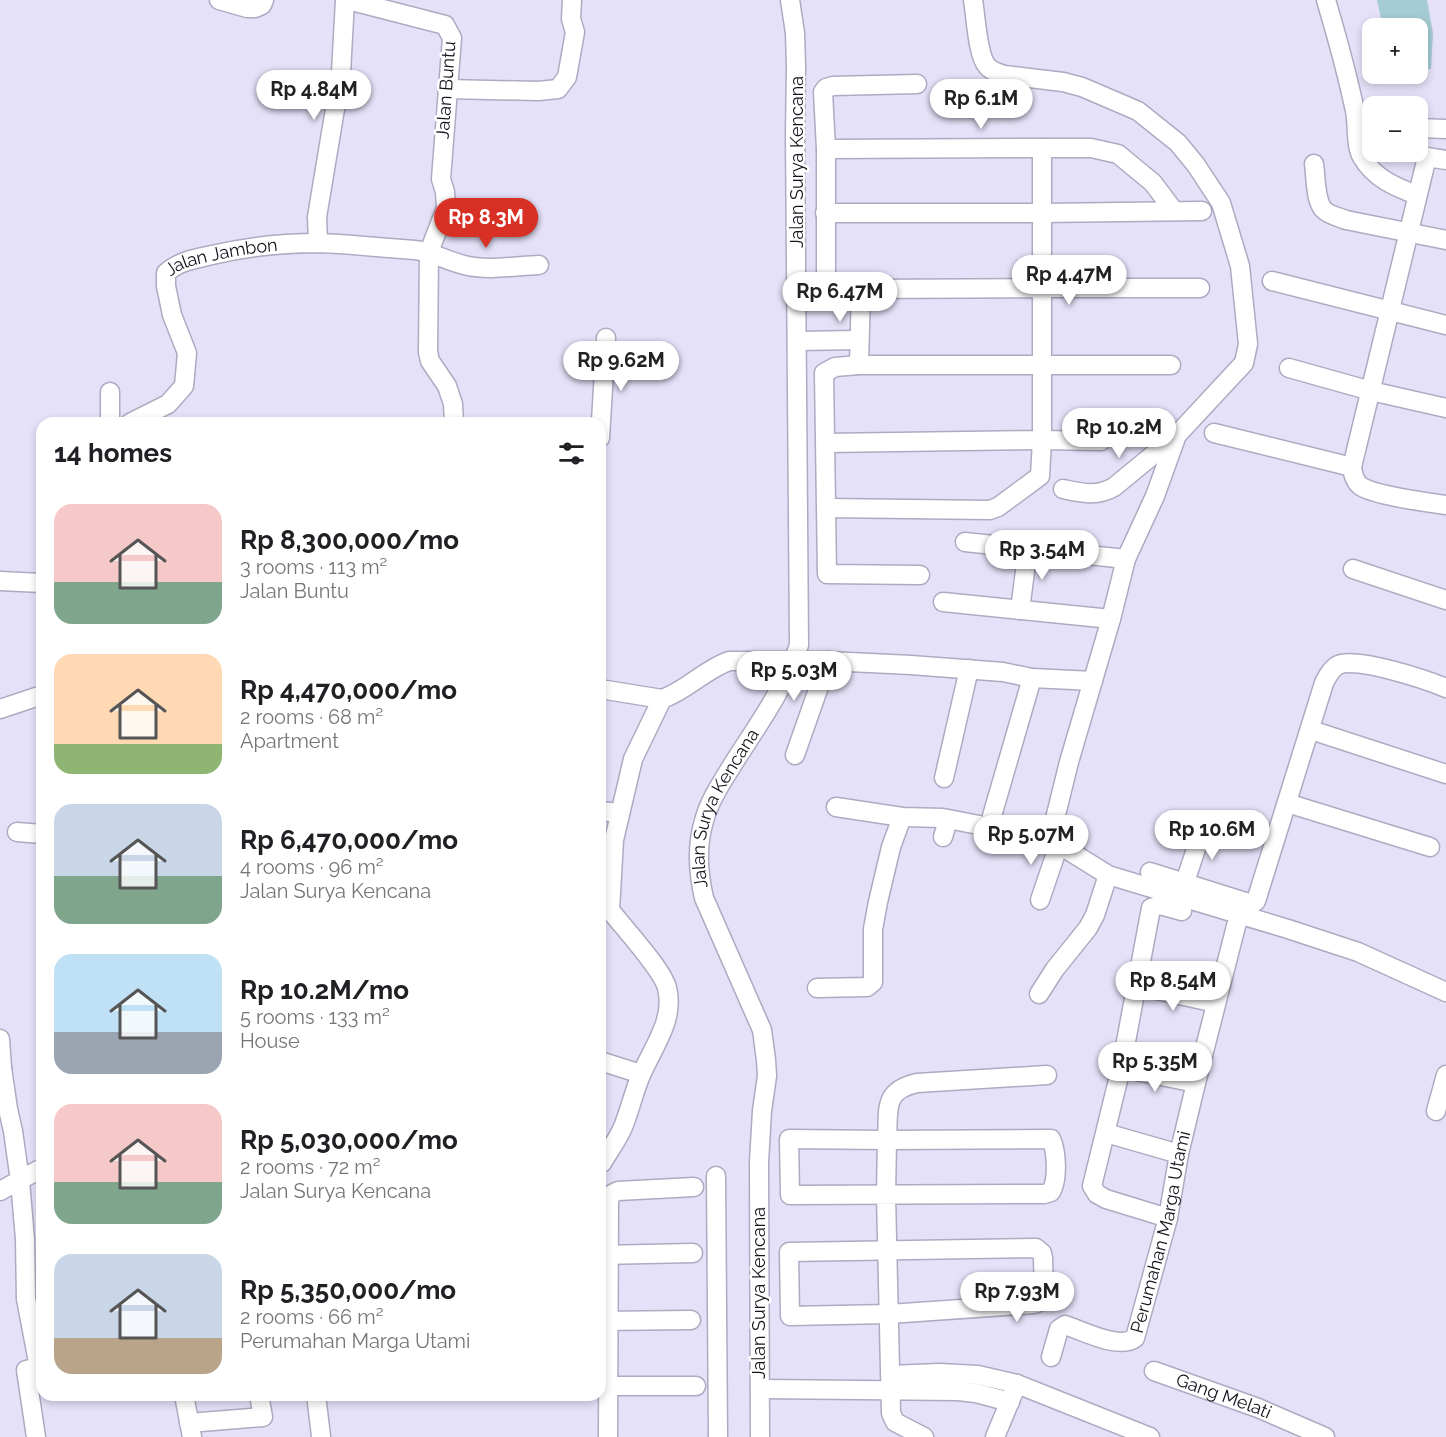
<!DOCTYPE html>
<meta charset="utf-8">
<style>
body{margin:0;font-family:Raleway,sans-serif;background:#f2f2f2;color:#202124;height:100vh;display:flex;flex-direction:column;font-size:22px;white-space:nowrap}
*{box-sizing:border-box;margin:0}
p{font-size:20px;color:#757577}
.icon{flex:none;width:33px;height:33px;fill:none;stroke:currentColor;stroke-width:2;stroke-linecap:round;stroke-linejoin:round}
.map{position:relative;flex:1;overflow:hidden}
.drawer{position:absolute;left:36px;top:417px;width:570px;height:984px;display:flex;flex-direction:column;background:#fff;border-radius:18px;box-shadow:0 3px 9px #0003}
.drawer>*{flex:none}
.tools{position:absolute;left:1362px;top:18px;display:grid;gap:12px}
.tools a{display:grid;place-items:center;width:66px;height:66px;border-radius:12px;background:#fff;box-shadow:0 3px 9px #0003;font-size:30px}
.price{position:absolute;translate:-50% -51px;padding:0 14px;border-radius:21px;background:#fff;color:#222;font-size:20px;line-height:39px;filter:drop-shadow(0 2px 3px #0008)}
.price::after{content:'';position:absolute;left:50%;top:36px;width:18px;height:14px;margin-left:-9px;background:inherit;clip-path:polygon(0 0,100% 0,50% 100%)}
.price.active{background:#d93025;color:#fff}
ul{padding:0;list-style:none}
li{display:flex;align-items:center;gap:18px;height:150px;padding:0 18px}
li span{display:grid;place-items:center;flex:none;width:168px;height:120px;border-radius:18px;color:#555}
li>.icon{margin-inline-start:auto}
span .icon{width:72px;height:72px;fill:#fffc;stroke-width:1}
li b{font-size:26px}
h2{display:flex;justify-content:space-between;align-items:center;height:72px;padding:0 18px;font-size:26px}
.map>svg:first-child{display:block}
.water{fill:#a5cbd4}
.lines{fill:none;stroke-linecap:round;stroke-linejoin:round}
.minor-casing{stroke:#aeaac1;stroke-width:21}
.minor{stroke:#fff;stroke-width:18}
.labels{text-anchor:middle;stroke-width:5;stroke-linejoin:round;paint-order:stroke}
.street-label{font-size:18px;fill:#14131b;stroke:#fff}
</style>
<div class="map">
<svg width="1446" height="1437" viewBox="0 0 1446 1437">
<rect width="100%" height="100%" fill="#e5e1f9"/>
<path class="water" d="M1377 0H1427L1433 33 1431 69H1418V28H1383Z"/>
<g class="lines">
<defs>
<g id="minor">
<path d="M219 0 247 8H255L262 5 264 0"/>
<path d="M348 0 445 25 452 38 441 179 445 192 446 208 429 252 428 352 430 361 447 386 453 404 454 423"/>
<path d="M973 0C976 16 977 54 987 66 991 71 998 73 1004 75L1063 82 1082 87 1138 111 1178 143 1196 165 1221 203 1240 266 1248 344 1244 363 1177 435 1155 496 1126 559 1111 619 1069 762 1050 839"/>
<path d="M1326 0C1337 37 1347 73 1355 111 1358 125 1355 145 1362 157 1374 178 1395 187 1417 195"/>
<path d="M447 89 538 91 558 89 567 77 575 32 571 19 572 0"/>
<path d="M1418 128 1446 129"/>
<path d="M1042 148H1091L1118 154 1153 183 1174 211"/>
<path d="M826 149 1042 148V288H1200"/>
<path d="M1446 160 1427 157 1352 467C1353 475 1355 483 1362 487 1378 496 1426 502 1446 505"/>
<path d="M1314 164C1316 177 1315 199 1323 209 1328 215 1339 217 1346 220L1446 240"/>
<path d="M825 213H1042L1202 211"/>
<path d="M318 243 317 217 341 73 345 0"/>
<path d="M1272 281 1446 325"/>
<path d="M797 299 850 300"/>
<path d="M798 341 858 340"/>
<path d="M859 365 861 289"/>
<path d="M1289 368 1371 391 1446 408"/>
<path d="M110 392V423"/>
<path id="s1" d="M130 423 168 404 184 386 187 353 172 315 166 286V273C179 261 195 259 212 255 246 247 283 243 318 243 350 244 383 248 415 250 433 252 447 261 464 265 488 271 515 266 539 265"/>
<path d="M1214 433 1352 467"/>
<path d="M600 438 606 338"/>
<path d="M826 443 1042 440V288L861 289 831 288 826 285V149L823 92 826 88 833 86 917 84"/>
<path d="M1063 489C1082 493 1097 497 1114 487L1176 436"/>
<path d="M827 508 990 510 998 507 1040 476 1042 440 1101 441"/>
<path d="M965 542 1126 559"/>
<path d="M1353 569 1446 600"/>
<path d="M920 575 827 574 824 373 835 367 859 365H1171"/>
<path d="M0 581 42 583"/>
<path d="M943 602 1111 619"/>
<path d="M1020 610 1028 548"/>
<path d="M600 689 662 699C686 691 704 670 729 661H828L911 665 1003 672 1032 678 1093 681"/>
<path d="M0 709 42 695"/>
<path d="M1311 730 1446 774"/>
<path d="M795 755 828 661"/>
<path d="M944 778 969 669"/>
<path d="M1287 803 1430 847"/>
<path d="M836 807 902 817 943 818 1050 839 1108 875 1288 929 1358 952 1446 992"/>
<path d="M600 811 620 813"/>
<path d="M992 816 1032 678"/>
<path d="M17 832 42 834"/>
<path d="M943 837 948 820"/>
<path d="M1150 872 1252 904 1256 901 1324 683C1327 677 1331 669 1338 665 1355 656 1427 680 1446 688"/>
<path d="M1185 882 1203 828"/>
<path d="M1040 900 1059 844"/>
<path d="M1138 986 1216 1003"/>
<path d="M817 988 867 987 873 982V929L878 902 891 847 902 817"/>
<path d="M1039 994 1055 969 1088 928 1095 915 1108 875"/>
<path d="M0 1039 2 1068"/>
<path d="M600 1061 641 1074"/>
<path d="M0 1068H2L8 1109 13 1131 20 1181 25 1239 26 1299 39 1367 26 1370 36 1437"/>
<path d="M1121 1068 1196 1083"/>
<path d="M1436 1111 1446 1075"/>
<path d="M1106 1133 1179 1154"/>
<path d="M602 1163C609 1151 618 1139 623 1127 630 1110 634 1091 641 1075 653 1047 675 1020 667 988 663 970 623 927 610 910L614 840 633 759 662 699"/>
<path d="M716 1176 718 1437"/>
<path d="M0 1191 42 1168"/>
<path d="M1168 1218 1106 1199 1097 1194 1092 1186 1121 1068 1151 908 1160 905 1182 911"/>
<path d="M1036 1248 1042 1253 1043 1258 1044 1296 1042 1301 1034 1304 889 1314 790 1316 789 1252Z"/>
<path d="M600 1255 693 1253"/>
<path d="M600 1321 691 1320"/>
<path id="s2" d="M1051 1357 1059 1329 1065 1325C1083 1331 1119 1350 1135 1338L1168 1218 1179 1154 1196 1083 1236 926 1240 914"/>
<path id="s3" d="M1154 1371 1258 1408 1325 1437"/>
<path d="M891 1375 939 1373 978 1375 1017 1384 995 1437"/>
<path d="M1017 1384 1150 1437"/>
<path d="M600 1386H696"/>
<path d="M760 1389 958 1391 976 1393 1010 1402"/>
<path d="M184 1395 192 1437"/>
<path d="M316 1395 321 1436"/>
<path d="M189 1423 263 1417 259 1395"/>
<path d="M608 1437 609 1200 612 1194 618 1191 694 1187"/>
<path id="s4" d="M760 1437 759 1162 762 1111 767 1076 766 1060 762 1030 704 898C698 872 696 847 704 821 709 801 722 782 733 764 757 726 785 688 799 645L795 135 796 66 795 33 790 0"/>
<path d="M924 1437 895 1422 891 1413 886 1195 887 1140 789 1139 790 1195 1044 1194 1051 1192C1058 1180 1057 1152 1051 1139L887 1140C889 1110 882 1091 917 1083L1047 1075"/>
</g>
</defs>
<use href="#minor" class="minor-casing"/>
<use href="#minor" class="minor"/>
</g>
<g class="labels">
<g class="street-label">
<text transform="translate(446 90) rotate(-86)" y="6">Jalan Buntu</text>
<text transform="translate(797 162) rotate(-90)" y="6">Jalan Surya Kencana</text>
<text dy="6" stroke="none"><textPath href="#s1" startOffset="242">Jalan Jambon</textPath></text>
<text dy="6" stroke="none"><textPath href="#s4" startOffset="648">Jalan Surya Kencana</textPath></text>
<text dy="6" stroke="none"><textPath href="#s2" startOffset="219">Perumahan Marga Utami</textPath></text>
<text transform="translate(759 1293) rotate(-90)" y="6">Jalan Surya Kencana</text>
<text dy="6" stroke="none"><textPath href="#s3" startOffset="74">Gang Melati</textPath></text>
</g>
</g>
</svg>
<div class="tools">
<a>+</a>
<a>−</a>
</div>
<b class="price" style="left:314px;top:121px">Rp 4.84M</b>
<b class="price" style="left:981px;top:130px">Rp 6.1M</b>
<b class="price active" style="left:486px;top:249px">Rp 8.3M</b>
<b class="price" style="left:1069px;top:306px">Rp 4.47M</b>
<b class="price" style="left:840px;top:323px">Rp 6.47M</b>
<b class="price" style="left:621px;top:392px">Rp 9.62M</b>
<b class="price" style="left:1119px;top:459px">Rp 10.2M</b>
<b class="price" style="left:1042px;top:581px">Rp 3.54M</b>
<b class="price" style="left:794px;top:702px">Rp 5.03M</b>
<b class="price" style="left:1212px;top:861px">Rp 10.6M</b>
<b class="price" style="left:1031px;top:866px">Rp 5.07M</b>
<b class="price" style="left:1173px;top:1012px">Rp 8.54M</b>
<b class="price" style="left:1155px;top:1093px">Rp 5.35M</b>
<b class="price" style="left:1017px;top:1323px">Rp 7.93M</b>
<section class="drawer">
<h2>14 homes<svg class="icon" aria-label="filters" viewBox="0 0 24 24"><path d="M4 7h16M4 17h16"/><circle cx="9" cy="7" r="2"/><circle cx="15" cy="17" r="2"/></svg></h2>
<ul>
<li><span style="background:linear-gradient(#f6c9c9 65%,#7fa58c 0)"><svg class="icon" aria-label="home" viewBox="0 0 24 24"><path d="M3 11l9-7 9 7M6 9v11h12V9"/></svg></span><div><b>Rp 8,300,000/mo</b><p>3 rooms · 113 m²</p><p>Jalan Buntu</p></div></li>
<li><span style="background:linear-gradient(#ffd9b3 75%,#8fb573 0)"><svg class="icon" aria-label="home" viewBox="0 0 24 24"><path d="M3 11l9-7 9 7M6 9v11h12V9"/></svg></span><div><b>Rp 4,470,000/mo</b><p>2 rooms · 68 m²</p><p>Apartment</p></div></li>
<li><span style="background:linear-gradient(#c9d6e8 60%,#7fa58c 0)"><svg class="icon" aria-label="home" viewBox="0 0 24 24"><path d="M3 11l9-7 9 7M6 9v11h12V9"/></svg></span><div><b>Rp 6,470,000/mo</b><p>4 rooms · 96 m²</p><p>Jalan Surya Kencana</p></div></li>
<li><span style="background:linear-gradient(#bfe0f5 65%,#9aa5b1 0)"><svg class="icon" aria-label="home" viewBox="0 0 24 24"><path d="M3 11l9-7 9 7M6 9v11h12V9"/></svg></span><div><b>Rp 10.2M/mo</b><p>5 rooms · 133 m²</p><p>House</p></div></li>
<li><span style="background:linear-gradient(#f6c9c9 65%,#7fa58c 0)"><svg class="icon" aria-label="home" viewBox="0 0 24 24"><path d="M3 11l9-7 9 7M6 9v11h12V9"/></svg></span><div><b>Rp 5,030,000/mo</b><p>2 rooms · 72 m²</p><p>Jalan Surya Kencana</p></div></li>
<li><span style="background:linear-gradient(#c9d6e8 70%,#b9a48a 0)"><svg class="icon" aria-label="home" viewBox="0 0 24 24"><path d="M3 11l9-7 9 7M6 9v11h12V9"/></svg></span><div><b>Rp 5,350,000/mo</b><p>2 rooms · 66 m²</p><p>Perumahan Marga Utami</p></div></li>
</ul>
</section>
</div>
